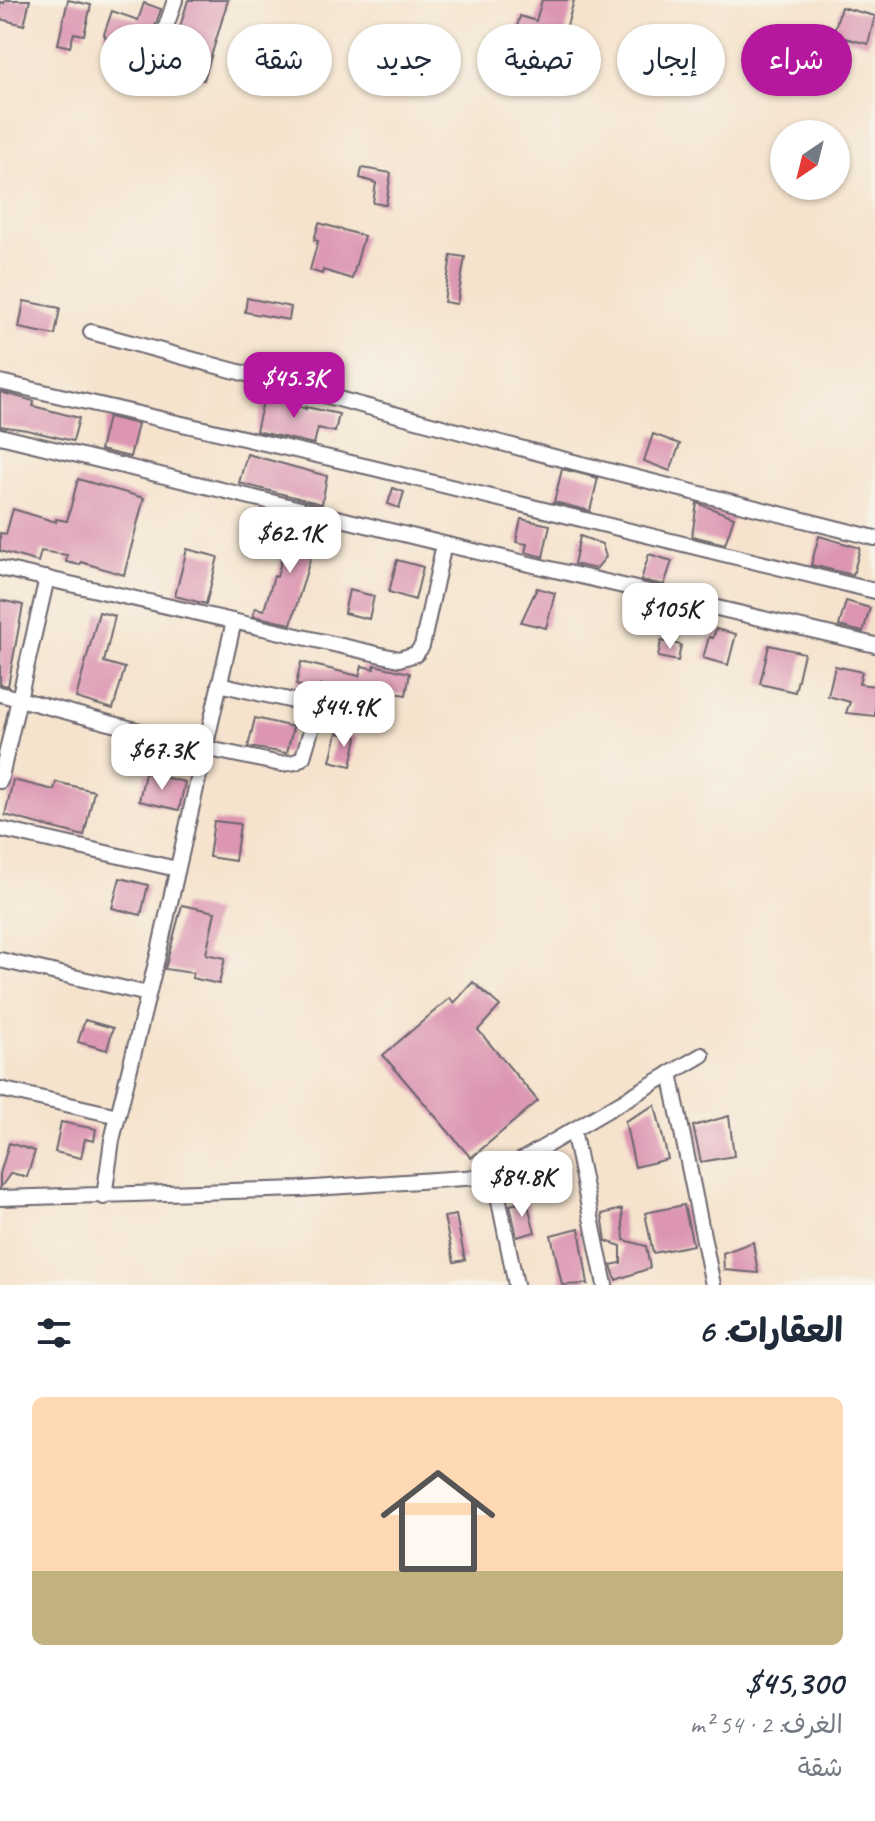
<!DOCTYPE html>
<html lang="ar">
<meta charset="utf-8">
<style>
body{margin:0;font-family:Caveat,"Playpen Sans Arabic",sans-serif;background:#f2f2f3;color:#1f2937;direction:rtl;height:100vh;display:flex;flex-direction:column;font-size:30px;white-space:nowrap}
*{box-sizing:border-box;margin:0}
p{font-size:26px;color:#747a83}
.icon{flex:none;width:44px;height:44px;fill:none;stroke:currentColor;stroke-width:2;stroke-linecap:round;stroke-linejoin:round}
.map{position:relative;height:1285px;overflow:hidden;direction:ltr}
.panel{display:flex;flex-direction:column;background:#fff;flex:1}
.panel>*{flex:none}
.banner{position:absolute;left:24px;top:24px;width:828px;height:72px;direction:rtl;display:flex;gap:16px}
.needle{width:52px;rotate:215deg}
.fabs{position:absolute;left:770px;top:120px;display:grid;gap:16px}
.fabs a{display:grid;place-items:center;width:80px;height:80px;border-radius:50%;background:#fff;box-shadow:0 2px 6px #0004;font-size:40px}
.price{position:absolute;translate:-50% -68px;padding:0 18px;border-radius:16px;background:#fff;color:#222;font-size:26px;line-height:52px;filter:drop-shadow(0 2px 4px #0008)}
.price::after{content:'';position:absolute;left:50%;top:48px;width:24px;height:18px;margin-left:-12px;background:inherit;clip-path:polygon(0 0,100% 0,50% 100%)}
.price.on{background:#b5179e;color:#fff}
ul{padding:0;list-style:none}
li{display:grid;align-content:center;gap:16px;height:424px;padding:0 32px}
li span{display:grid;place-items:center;height:248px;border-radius:12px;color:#555}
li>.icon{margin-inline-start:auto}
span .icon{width:144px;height:144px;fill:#fffc;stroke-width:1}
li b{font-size:34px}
h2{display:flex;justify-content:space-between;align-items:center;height:96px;padding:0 32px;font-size:34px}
.chip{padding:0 28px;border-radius:36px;background:#fff;box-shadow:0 2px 6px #0004;font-size:28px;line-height:72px}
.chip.on{background:#b5179e;color:#fff}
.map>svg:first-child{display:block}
.building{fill:#dc96b2}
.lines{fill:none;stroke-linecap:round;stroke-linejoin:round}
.minor-casing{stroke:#6c666e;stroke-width:18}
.minor{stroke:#fff;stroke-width:14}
</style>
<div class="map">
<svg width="875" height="1285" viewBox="0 0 875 1285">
<rect width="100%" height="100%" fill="#f7f3e8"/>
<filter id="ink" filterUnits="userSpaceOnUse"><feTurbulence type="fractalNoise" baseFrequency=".0125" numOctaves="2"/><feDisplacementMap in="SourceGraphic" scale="16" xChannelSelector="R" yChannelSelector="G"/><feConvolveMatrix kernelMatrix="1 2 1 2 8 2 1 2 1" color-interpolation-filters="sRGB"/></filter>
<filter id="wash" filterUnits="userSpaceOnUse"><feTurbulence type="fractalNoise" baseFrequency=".006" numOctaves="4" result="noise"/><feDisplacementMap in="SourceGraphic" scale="32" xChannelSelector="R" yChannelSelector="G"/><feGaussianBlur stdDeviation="1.8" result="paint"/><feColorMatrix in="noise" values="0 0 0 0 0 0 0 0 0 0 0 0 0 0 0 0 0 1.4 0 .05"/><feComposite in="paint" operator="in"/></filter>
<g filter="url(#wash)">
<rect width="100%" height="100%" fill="#f5e3cd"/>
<g id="blocks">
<path class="building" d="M5 0H30L24 25 0 19V2L4 3Z
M68 0 91 5 84 35 74 33 70 47 58 44Z
M188 0H228L204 80 168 68Z
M542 0H574L558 59 512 45 520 16 536 21Z
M144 3 161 9 150 41 141 44 133 59 113 54 104 34 112 11 138 20Z
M841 7 875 16 868 44 833 35Z
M362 168 391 173 386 205 373 203 376 183 360 178Z
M319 223 364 236 352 279 323 270 322 274 310 270 318 241 314 240Z
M451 255 465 257 457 304 444 302Z
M247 298 291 307 289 320 245 312Z
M24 301 60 308 55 335 19 328Z
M0 392 34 401 33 406 79 418 73 441 27 430 0 426Z
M265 393 306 409V407L339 414 335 432 318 428 314 444 256 431Z
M108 417 138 424 130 457 100 450Z
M653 434 680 444 670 471 644 461Z
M247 454 327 476 322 504 239 483Z
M562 469 598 478 590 511 554 502Z
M78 479 144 498 124 575 81 562 80 565 66 562 67 555 41 551 38 562 0 551V533L6 534 13 509 56 522V519L67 521Z
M393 488 404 492 399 508 388 504Z
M697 503 734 517 725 544 692 536Z
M521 519 550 525 543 557 525 552 527 544 516 542Z
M291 522 319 529 291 624 253 616 255 608 264 610 274 576 277 577Z
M580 536 602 544 606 557 596 569 574 564Z
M819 536 860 548 853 575 811 565Z
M187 549 218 557 206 604 175 596Z
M649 554 672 561 664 585 641 580Z
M397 560 423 567 415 600 389 592Z
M537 588 555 593 546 628 521 622Z
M349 590 374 596 369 619 344 613Z
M0 600 23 605 8 686 0 684Z
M846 601 870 608 863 632 839 626Z
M99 612 115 616 104 662 125 668 113 709 76 698Z
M716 629 736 634 728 665 703 658 709 637 713 638Z
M661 641 681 645 678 661 658 657Z
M769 645 804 653 795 692 760 684Z
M301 662 359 676 362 666 374 669V665L410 673 406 695 389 692 381 716 375 710 364 707 367 695 320 685 318 696 299 692 301 686 296 685Z
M835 666 862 672 859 684 875 686V716L846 713 850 702 828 696Z
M255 718 293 727 287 753 248 747Z
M337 733 357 737 351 766 330 761Z
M145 773 185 782 179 810 139 801Z
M13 780 54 790 56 782 94 791 84 836 5 815Z
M214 821 240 824 235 861 209 857Z
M120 878 148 885 141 915 112 908Z
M182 905 215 912 206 954 225 958 219 984 192 978 193 973 165 969Z
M473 982 500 1006 478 1030 538 1101 471 1158 383 1055 450 998 454 1003Z
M85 1020 113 1028 107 1050 78 1042Z
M655 1105 668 1159 635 1167 625 1121Z
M729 1116 734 1156 701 1162 693 1126Z
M61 1122 96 1129 94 1141 85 1139 81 1158 55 1152Z
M9 1143 35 1151 27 1177 11 1173 0 1188V1174Z
M527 1201 535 1232 517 1237 510 1205Z
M684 1205 693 1245 653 1253 645 1213Z
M622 1209 624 1240 646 1246 650 1268 616 1280 611 1265 621 1263V1246L606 1241 602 1214Z
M456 1215 465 1260 454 1262 444 1217Z
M579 1228 588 1284 562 1285 551 1235Z
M753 1242 758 1273 724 1270 723 1253Z"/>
</g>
</g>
<g filter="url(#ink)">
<use href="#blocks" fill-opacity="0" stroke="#6c666e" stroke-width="2"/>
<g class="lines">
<defs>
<path id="minor" d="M159 48 175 0
M91 332 546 455 875 538
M0 382 373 468 875 591
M0 436 444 544 875 645
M0 568 399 659 416 654 422 646 444 544
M219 684 372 719
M0 694 204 748 281 764 296 762 303 757 318 707
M0 781 47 578
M0 829 177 869
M0 960 148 994
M670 1073 713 1285
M0 1089 118 1116
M573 1130 605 1285
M494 1176 516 1285
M104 1197 112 1140 159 951 234 621
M0 1198 300 1189 494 1176 702 1055"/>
</defs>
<use href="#minor" class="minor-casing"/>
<use href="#minor" class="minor"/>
</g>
</g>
</svg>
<div class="fabs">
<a><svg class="needle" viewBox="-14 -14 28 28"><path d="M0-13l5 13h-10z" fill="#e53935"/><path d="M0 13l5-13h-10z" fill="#747a83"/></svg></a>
</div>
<b class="price on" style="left:294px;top:420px">$45.3K</b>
<b class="price" style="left:290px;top:575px">$62.1K</b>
<b class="price" style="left:670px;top:651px">$105K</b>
<b class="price" style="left:344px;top:749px">$44.9K</b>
<b class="price" style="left:162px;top:792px">$67.3K</b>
<b class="price" style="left:522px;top:1219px">$84.8K</b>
<div class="banner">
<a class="chip on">شراء</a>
<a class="chip">إيجار</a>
<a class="chip">تصفية</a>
<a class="chip">جديد</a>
<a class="chip">شقة</a>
<a class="chip">منزل</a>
</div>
</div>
<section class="panel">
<h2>العقارات: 6<svg class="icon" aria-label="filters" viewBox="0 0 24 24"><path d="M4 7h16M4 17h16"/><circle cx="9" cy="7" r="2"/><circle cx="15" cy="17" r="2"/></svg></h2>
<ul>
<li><span style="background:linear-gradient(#ffd9b3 70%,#c2b280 0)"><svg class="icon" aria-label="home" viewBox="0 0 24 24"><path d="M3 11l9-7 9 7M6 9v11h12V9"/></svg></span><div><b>$45,300</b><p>الغرف: 2 · 54 m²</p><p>شقة</p></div></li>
</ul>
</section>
